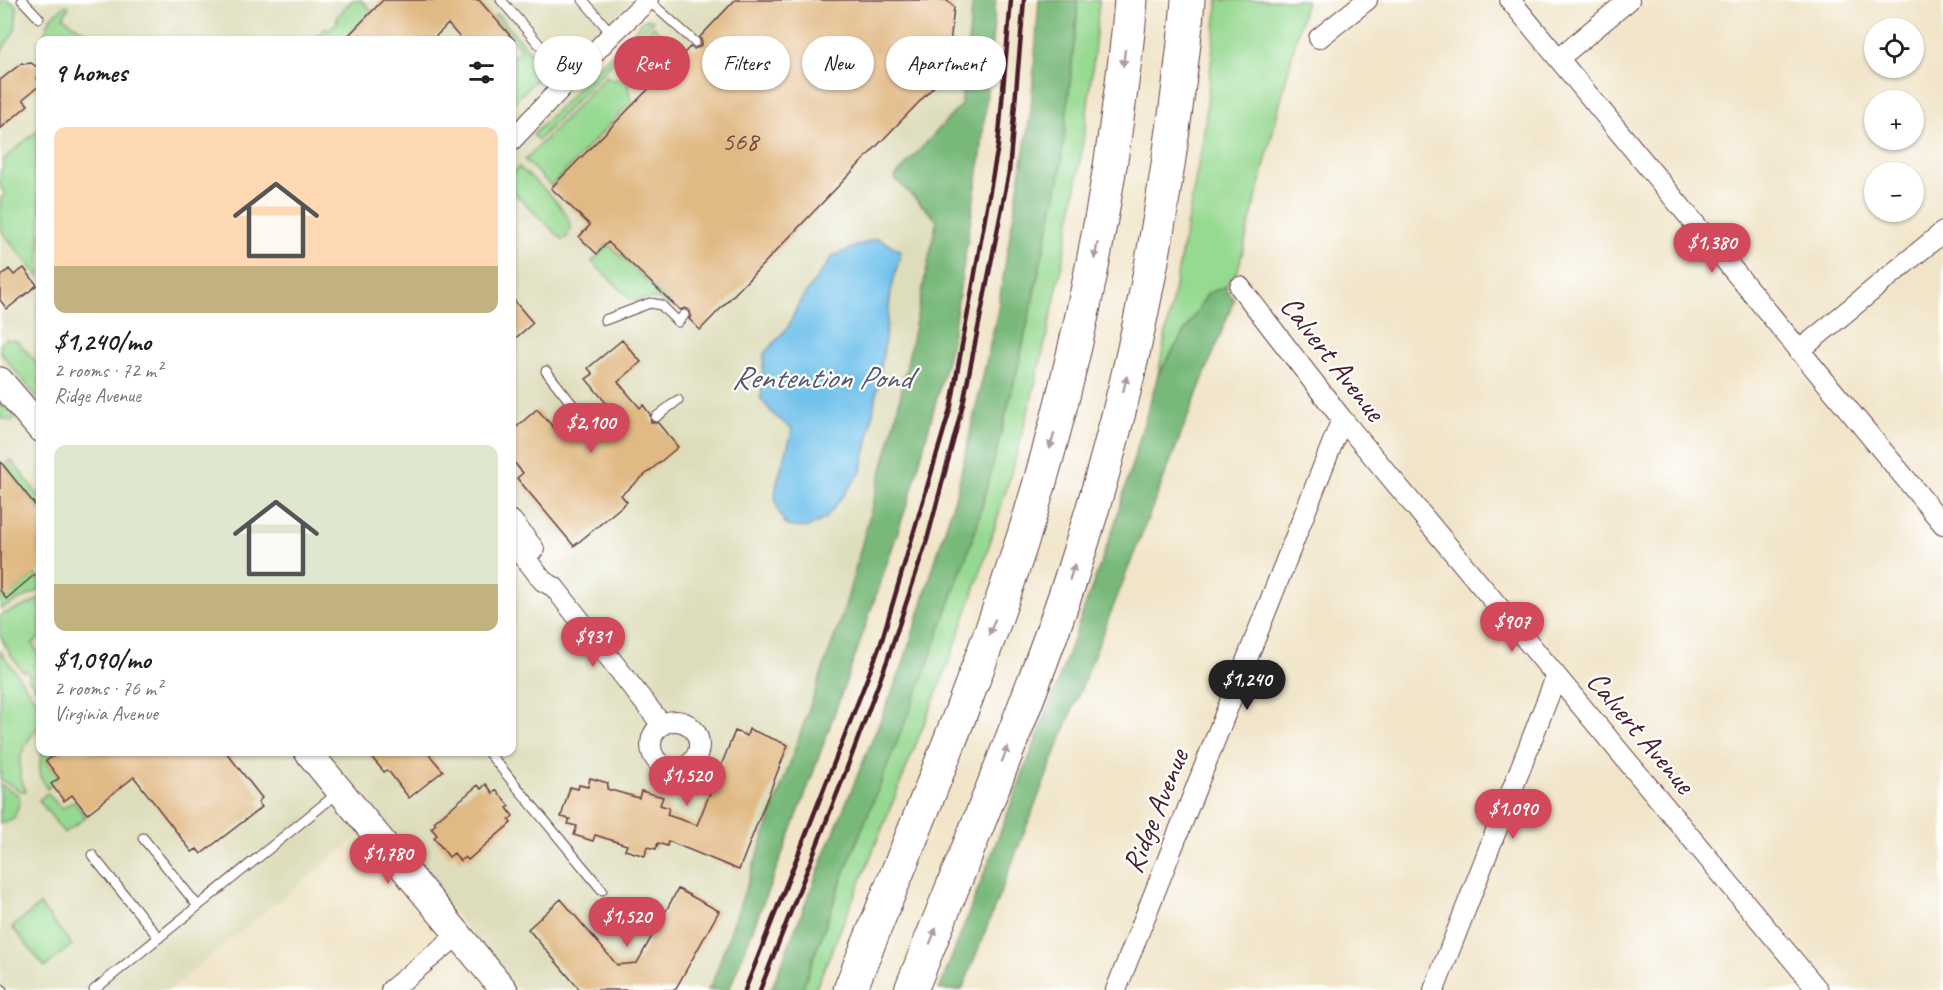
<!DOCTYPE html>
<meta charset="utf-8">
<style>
body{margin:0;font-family:Caveat,sans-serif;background:#f6f6f6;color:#202124;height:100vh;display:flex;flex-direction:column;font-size:22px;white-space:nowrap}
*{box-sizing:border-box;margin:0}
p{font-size:20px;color:#757577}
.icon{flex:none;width:33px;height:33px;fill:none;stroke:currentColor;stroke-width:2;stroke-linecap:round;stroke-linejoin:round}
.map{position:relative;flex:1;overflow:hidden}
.drawer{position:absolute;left:36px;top:36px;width:480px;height:720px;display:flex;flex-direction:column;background:#fff;border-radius:12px;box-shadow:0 2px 4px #0004}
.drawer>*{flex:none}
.banner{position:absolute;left:534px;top:36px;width:570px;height:54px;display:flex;gap:12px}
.buttons{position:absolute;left:1864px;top:18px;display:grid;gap:12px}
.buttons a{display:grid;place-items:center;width:60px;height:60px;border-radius:50%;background:#fff;box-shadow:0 2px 4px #0004;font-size:30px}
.price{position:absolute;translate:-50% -51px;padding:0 14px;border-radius:21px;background:#d1495b;color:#fff;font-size:20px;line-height:39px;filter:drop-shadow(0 2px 3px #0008)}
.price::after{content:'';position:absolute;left:50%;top:36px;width:18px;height:14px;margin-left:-9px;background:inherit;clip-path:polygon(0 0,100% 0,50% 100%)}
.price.current{background:#222;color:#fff}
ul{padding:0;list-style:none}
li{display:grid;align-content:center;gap:12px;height:318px;padding:0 18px}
li span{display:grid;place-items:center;height:186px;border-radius:12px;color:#555}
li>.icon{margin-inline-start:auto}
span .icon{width:108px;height:108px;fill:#fffc;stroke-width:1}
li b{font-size:26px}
h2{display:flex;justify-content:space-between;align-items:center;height:72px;padding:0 18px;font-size:26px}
.tag{padding:0 21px;border-radius:27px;background:#fff;box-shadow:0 2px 4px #0004;font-size:21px;line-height:54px}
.tag.current{background:#d1495b;color:#fff}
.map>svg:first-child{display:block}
.built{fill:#deddbb;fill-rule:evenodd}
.green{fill:#96d990;stroke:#707c5e;stroke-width:1.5}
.forest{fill:#78b97a;stroke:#616c52;stroke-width:1.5}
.water{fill:#6fc1eb;stroke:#5c708b;stroke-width:1.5}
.building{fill:#e1b984}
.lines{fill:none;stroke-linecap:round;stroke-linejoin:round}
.lane-casing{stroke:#633d43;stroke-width:11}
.street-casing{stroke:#633d43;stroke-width:22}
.secondary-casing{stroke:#633d43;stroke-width:29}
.highway-casing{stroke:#633d43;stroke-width:35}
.lane{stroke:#fff;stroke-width:9}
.street{stroke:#fff;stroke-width:20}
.secondary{stroke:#fff;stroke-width:27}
.highway{stroke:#fff;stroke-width:33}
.rail{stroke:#4a1f2b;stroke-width:4.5}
.oneway{fill:#ae9aa0}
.labels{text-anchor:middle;stroke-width:4.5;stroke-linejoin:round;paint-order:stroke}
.number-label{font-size:27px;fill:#704641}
.street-label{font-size:30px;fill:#4a1f2b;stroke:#fff}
.water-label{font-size:32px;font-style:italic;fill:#57586e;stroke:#fff}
</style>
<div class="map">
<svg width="1943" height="990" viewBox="0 0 1943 990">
<rect width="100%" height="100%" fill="#fff"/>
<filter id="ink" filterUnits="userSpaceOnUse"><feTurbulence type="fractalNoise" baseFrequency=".0167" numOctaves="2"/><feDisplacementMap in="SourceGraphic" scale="12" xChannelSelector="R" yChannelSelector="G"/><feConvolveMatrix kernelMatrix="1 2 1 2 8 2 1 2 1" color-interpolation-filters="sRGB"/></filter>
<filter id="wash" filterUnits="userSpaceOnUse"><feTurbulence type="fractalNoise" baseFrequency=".008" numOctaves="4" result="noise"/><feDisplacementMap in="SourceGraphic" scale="24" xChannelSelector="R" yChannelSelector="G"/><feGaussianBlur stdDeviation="1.35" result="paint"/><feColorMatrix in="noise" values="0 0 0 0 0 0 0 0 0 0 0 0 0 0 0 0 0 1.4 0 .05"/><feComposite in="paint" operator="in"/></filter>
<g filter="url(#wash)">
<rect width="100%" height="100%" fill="#f1e5c9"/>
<path class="built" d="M0 0H632L581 54 595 70 663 0H973L961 105 895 178 937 220 895 422 845 607 712 984 707 990H519L377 821 169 990H0ZM40 40H512V752H40Z"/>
<path class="green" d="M0 0H9L17 7 15 30 0 53Z
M352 0H361L372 11 344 40H314L326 28 329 30 338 21 336 18Z
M1077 0H1099C1081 222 1030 439 954 648 942 682 927 715 914 749 882 830 849 910 815 990H802L844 874 976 529 1017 371 1060 176 1077 16Z
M1218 0H1306L1238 270 1225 287 1208 293 1158 375 1203 140Z
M66 5 69 7 63 17 97 40H42L51 17Z
M497 14 545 70 513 103 512 101V57L521 49 494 17Z
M647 19 653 20 538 140 533 135 643 21Z
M653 26 676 48 667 58 669 61 652 80 644 77 633 79 627 73 629 67 626 54Z
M606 76 613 80 623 77 628 82 629 93 632 101 551 186 525 160Z
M40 128V278L0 229V199L6 194 0 187V171L3 168V160Z
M519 167C532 179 572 210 570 228 570 233 567 237 563 240L512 191V174Z
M608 244 671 304 669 306C657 296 647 297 633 301L592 262Z
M6 339 17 341 40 366V401L0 352V344Z
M0 397 17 416 12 421 0 418Z
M11 460 40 497V511L4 466Z
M35 574 40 580V590L0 609V590L6 598Z
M40 598V637L32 644 40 655V693L28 678 30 676 26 670 23 672 11 655 0 635V615L30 604Z
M0 651 40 706V725C22 746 12 764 26 791H20L0 779Z
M42 752H59L46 761 59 778 47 789C39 777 38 765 42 752Z
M0 784 18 795 20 801 14 818 0 824Z
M47 793 62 809 73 801 86 817 64 833 39 800Z
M40 905 72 945 45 967 12 927Z"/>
<path class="forest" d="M973 0H996L981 154 951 345 912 490 859 645 804 798 729 990H707L712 984 845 607 895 422 937 220 894 178 961 105Z
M1039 0H1077V16L1060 176 1017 371 976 529 922 680 844 874 802 990H771L825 854 902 668 957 491 997 314 1031 109Z
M1225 287 1234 300 962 990H939L1048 709 1115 523 1158 375 1208 293Z"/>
<path class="water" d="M877 238 901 251 891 291 883 355 867 447 861 472 826 518 807 528 787 526C783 519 777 511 776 504 772 482 789 453 792 429L775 416 761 399 764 354 788 327 800 301 833 256Z"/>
<g id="blocks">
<path class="building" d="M383 0H479L514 40H462L448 24 432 40H344Z
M735 0H946L954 7 947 73 700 330 689 319 691 316 689 310 685 308 680 310 608 242 597 254 579 237 590 225 551 188 690 47 694 49 700 47 702 43 700 37Z
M22 63 24 64 31 63 37 67 39 73 37 78 40 85 23 99 28 105 0 129V80Z
M24 268 37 285 7 309 0 300V277L9 269 14 275Z
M512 298 533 323 512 341Z
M622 340 641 362 618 382 640 408 643 405 650 414 651 422 658 423 678 447 621 495 627 502 574 546 517 478 523 473 512 460V431L537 409 563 438 572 431 578 439 612 410 586 379 593 374 588 368Z
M0 461 40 511V570L6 599 0 590Z
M749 729 788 745 739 870 668 841 667 846 658 843 656 849 647 847 645 856 625 850 627 845 595 835 593 841 574 835 577 826 568 824 570 819 561 817 570 787 578 789 579 785 588 787 590 778 608 783 607 789 639 798 641 791 663 797 660 805 669 808 667 815 697 825 735 731 747 736Z
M59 752H226L262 798 258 802 262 807 201 854 197 849 192 852 134 777 87 814 72 795 64 801 51 784 59 778 46 761Z
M367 752H427L443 771 409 798 390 773 386 770 384 772Z
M486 784 493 793 496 790 510 806 507 808 513 816 509 820 511 823 468 860 465 857 460 861 454 853 449 857 434 838 437 835 431 828 436 824 434 822 478 785 481 789Z
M678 889 719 911 675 990H580L528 929 561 899 617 965 637 963Z"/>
</g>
</g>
<g filter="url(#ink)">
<use href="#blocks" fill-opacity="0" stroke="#633d43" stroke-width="1.5"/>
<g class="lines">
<defs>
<path id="lane" d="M22 0 39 18
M501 0 569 79
M583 0 612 34
M648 0 695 42
M605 320 650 303 661 305 678 322 684 315
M546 371 586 422
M656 417 678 400
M488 752 602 890
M143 838 198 906
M92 855 159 938
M0 988 2 990
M94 990 339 792"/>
<path id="street" d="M1510 0 1943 524
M1319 38 1367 0
M1559 58 1629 0
M512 140 612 34 648 0
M1240 287 1342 419 1818 990
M1799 351 1943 232
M512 521 534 549
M512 541 543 581 554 587 662 725
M651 745a24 24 0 1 1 48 0a24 24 0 1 1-48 0Z
M391 990 458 935
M1116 990 1342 419
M1434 990 1556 677"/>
<path id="secondary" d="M0 381 40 428
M308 752 504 990"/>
<path id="highway" d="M850 990C912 834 979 679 1029 519 1065 401 1092 281 1111 160 1119 107 1127 53 1131 0
M911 990C965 855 1022 721 1069 584 1114 448 1147 307 1168 165 1176 110 1184 55 1188 0"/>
</defs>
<use href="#lane" class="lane-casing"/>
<use href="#street" class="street-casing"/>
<use href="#secondary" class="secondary-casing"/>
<use href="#highway" class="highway-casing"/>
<use href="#lane" class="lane"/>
<use href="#street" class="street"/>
<use href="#secondary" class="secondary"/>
<use href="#highway" class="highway"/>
<path class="rail" d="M745 990 881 643 951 406 998 146 1011 0
M760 990 842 781 887 661 927 540 963 404 1009 172 1024 0"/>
</g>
<defs><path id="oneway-solid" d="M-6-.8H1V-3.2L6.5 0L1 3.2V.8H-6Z" transform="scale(1.5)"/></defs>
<g class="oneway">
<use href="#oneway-solid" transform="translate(1124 58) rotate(97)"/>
<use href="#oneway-solid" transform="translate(1096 251) rotate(101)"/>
<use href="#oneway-solid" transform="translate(1125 384) rotate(-77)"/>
<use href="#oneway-solid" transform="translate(1052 441) rotate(106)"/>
<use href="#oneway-solid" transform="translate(1072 572) rotate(-73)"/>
<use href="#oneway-solid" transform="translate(992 627) rotate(111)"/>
<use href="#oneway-solid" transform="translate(1005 754) rotate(-68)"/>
<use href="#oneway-solid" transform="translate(933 936) rotate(-68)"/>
</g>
</g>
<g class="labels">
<g class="number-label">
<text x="740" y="150">568</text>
</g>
<g class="street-label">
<text transform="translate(1333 358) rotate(52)" y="10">Calvert Avenue</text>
<text transform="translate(1641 732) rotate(50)" y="10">Calvert Avenue</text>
<text transform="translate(1155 811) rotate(-68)" y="10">Ridge Avenue</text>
</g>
<g class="water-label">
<text x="821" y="388">Rentention Pond</text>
</g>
</g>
</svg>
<div class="buttons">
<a><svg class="icon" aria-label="locate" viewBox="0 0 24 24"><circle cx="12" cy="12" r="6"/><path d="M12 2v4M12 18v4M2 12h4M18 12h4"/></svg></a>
<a>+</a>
<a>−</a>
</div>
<b class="price" style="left:1712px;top:274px">$1,380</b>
<b class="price" style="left:591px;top:454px">$2,100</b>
<b class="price" style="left:1512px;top:653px">$907</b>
<b class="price" style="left:593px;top:668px">$931</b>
<b class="price current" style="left:1247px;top:711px">$1,240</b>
<b class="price" style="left:687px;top:807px">$1,520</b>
<b class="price" style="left:1513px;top:840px">$1,090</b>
<b class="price" style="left:388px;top:885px">$1,780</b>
<b class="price" style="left:627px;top:948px">$1,520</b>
<div class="banner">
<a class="tag">Buy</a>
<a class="tag current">Rent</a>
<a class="tag">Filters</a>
<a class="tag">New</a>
<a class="tag">Apartment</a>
</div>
<section class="drawer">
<h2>9 homes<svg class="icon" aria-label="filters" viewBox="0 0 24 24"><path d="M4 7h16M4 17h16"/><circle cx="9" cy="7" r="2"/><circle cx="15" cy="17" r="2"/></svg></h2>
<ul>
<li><span style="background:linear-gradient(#ffd9b3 75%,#c2b280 0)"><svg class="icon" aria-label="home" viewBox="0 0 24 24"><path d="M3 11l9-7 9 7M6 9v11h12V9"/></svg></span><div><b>$1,240/mo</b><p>2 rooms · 72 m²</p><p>Ridge Avenue</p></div></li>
<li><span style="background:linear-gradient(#dfe7d0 75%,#c2b280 0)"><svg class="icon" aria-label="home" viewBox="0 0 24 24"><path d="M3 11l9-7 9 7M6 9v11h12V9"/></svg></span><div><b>$1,090/mo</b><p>2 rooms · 76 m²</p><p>Virginia Avenue</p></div></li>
</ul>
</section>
</div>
